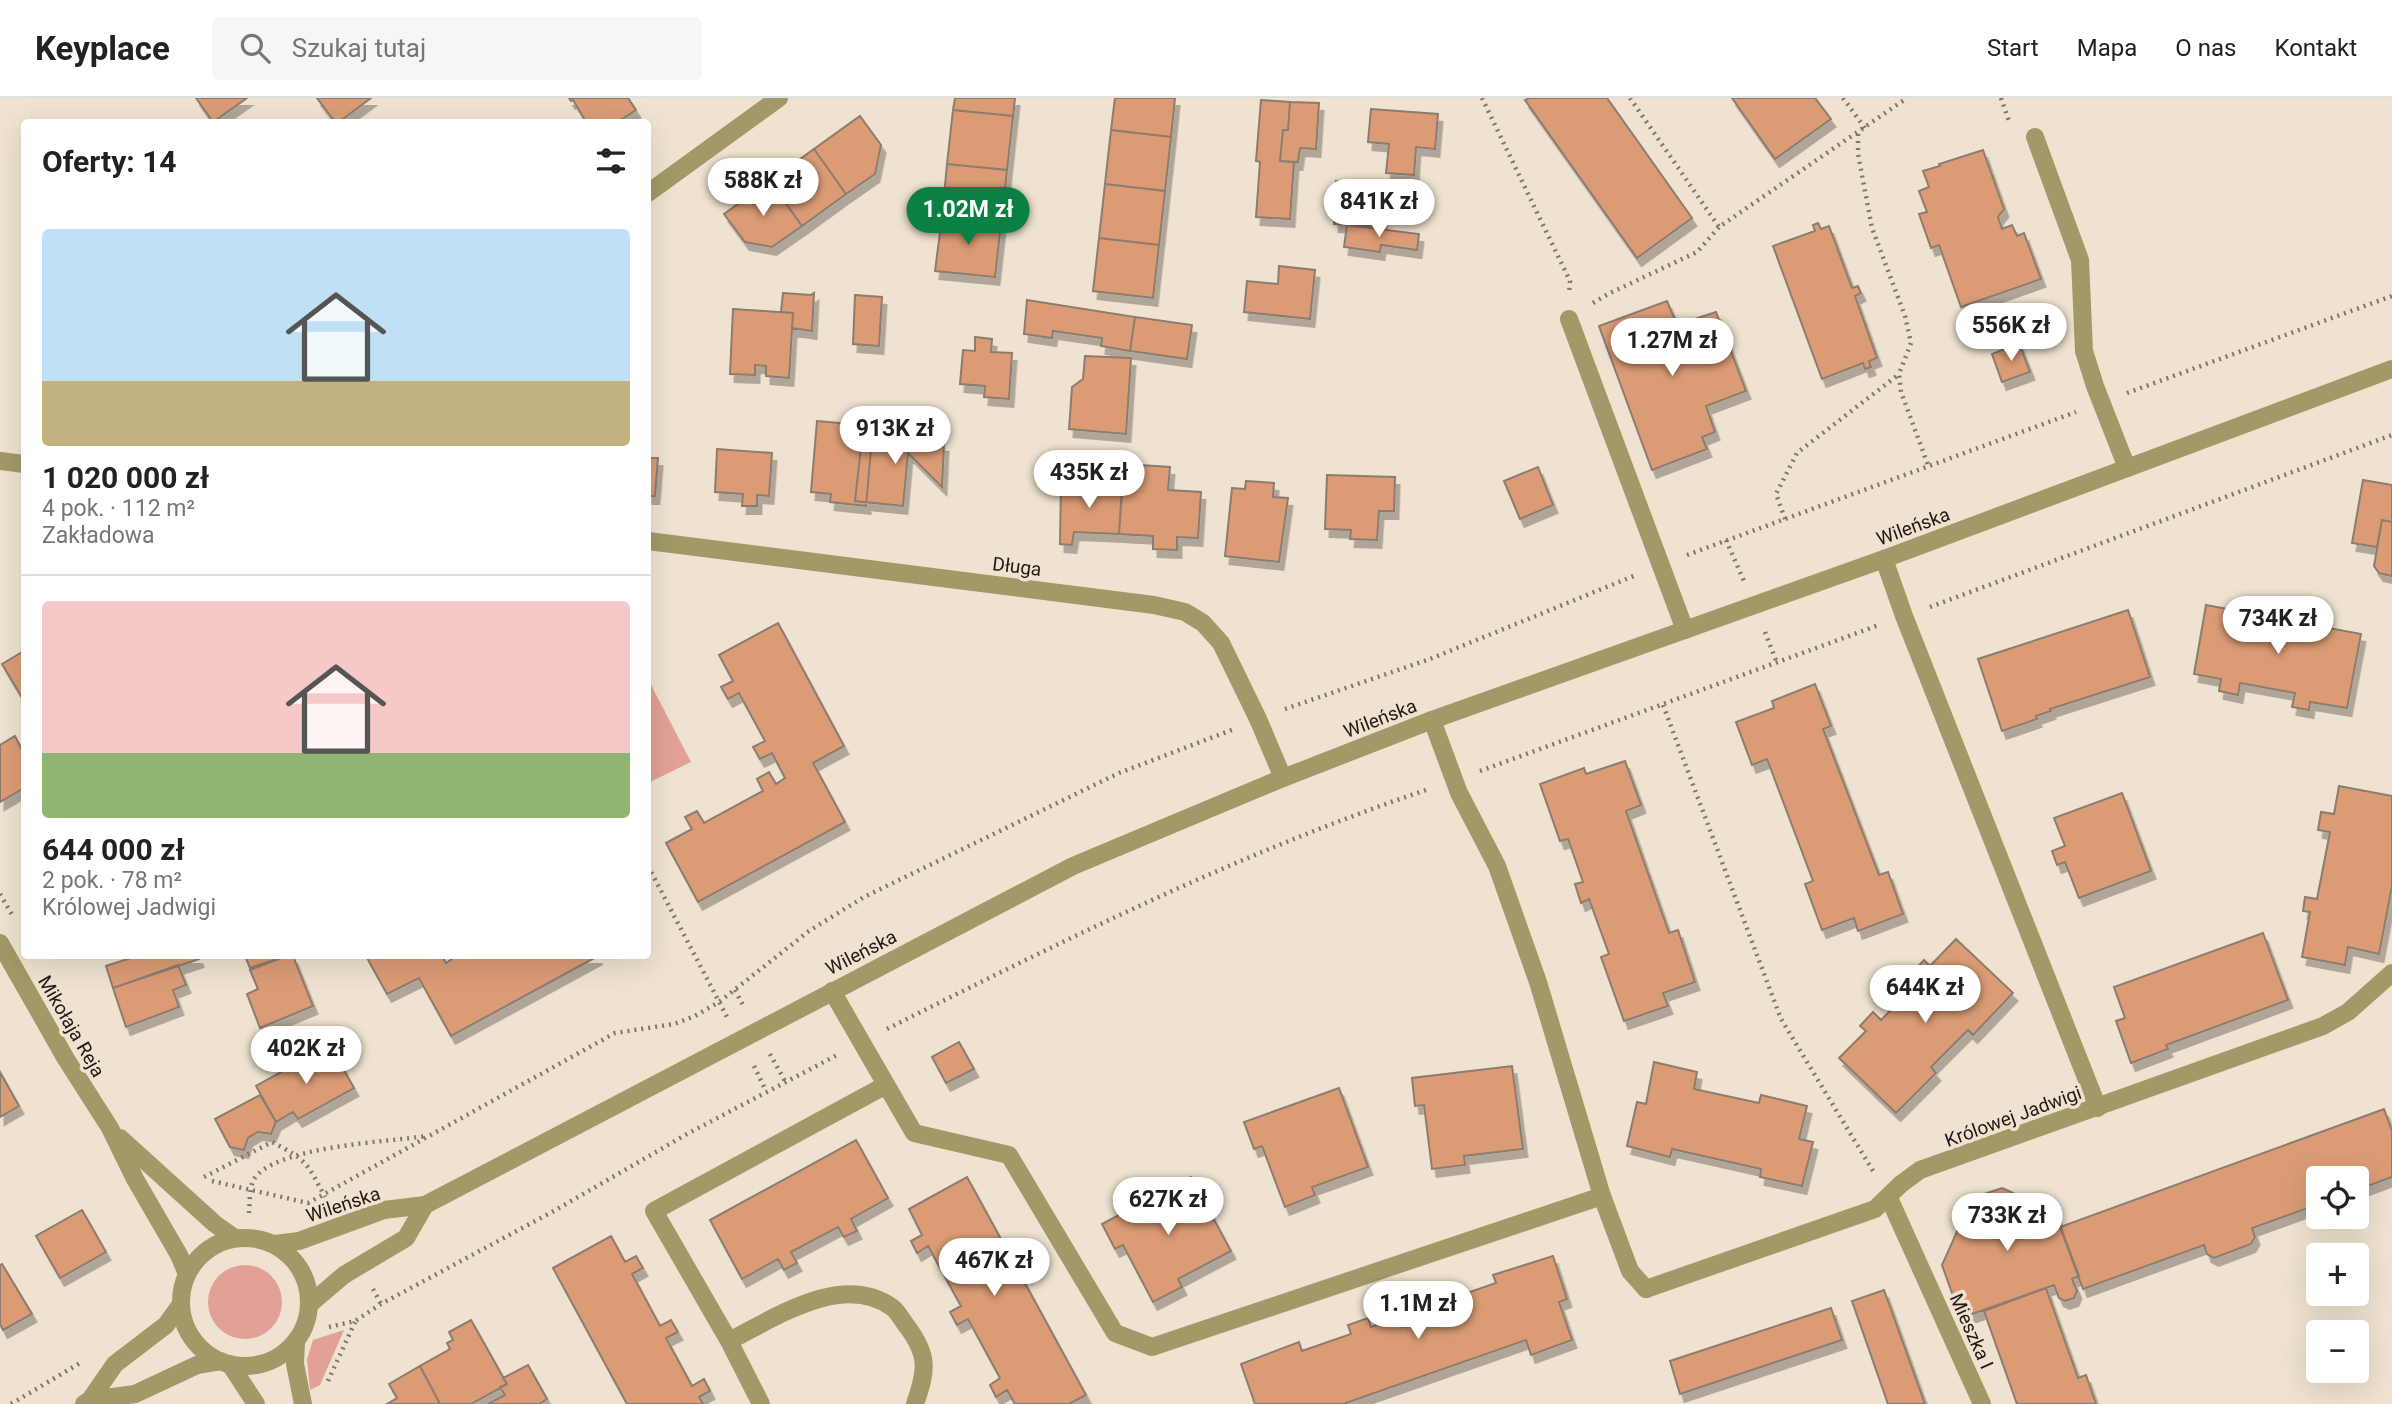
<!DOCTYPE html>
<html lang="pl">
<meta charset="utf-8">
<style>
body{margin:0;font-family:Roboto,sans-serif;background:#f6f6f6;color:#222;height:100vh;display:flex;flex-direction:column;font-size:26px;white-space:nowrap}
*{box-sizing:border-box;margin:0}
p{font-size:23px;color:#767676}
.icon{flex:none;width:38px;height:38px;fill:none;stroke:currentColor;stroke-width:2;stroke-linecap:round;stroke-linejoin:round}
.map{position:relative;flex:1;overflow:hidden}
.drawer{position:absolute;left:21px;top:21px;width:630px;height:840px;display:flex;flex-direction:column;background:#fff;border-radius:7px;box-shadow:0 7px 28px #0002}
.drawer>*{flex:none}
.tools{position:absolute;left:2306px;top:1068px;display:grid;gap:14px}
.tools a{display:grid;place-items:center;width:63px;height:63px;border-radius:7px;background:#fff;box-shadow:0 7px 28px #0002;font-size:35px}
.price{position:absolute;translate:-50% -60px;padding:0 16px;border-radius:24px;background:#fff;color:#222;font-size:23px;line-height:46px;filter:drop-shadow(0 2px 4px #0008)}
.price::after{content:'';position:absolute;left:50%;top:42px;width:21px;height:16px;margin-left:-10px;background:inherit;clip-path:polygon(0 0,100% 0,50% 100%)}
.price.selected{background:#0b8043;color:#fff}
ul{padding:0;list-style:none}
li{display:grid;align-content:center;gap:14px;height:371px;padding:0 21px}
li+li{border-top:2px solid #e0e0e0}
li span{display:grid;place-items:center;height:217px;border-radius:7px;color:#555}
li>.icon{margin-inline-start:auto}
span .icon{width:126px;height:126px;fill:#fffc;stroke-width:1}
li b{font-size:30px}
h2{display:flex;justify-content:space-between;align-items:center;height:84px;padding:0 21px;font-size:30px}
header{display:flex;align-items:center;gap:42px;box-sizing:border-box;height:98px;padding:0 35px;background:#fff;border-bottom:2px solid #e0e0e0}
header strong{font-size:33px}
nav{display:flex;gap:38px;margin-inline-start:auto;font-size:24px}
.search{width:490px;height:63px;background:#f6f6f6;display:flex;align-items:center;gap:18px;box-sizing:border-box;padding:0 24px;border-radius:7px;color:#767676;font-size:26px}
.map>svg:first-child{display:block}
.green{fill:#e2a196}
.building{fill:#db9c74;stroke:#8d7b70;stroke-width:2;filter:url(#shadow)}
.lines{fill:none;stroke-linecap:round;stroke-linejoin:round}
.path{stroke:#80776b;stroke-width:4.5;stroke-dasharray:2 5;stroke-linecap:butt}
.service{stroke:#a19967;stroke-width:18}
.pedestrian{stroke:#a19967;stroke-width:18}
.minor{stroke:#a19967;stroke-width:18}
.tertiary{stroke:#a19967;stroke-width:18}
.labels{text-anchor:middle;stroke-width:7;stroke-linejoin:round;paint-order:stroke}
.street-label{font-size:19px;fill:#1f1a13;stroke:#efe2d0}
</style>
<header>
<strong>Keyplace</strong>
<div class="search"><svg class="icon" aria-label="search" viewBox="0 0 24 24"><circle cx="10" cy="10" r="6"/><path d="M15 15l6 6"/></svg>Szukaj tutaj</div>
<nav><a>Start</a><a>Mapa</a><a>O nas</a><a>Kontakt</a></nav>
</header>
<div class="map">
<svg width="2392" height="1306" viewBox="0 0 2392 1306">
<defs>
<filter id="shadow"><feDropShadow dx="4.5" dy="8" stdDeviation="0" flood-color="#0004"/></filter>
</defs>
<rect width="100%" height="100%" fill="#efe2d0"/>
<path class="green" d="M648 581 691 664 648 685Z
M208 1204a37 37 0 1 1 74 0a37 37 0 1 1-74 0Z
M344 1232 320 1287 310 1292 307 1261 313 1242Z"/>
<path class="building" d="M196 0H247L213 24Z
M317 0H371L339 24H335Z
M569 0H628L636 12 618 24H586L573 2 571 3Z
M955 0H1015L1013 18 953 12Z
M1115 0H1175L1171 39 1111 32Z
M1529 0H1607L1692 120 1637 160 1525 2Z
M1732 0H1815L1831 21 1775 61Z
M1261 2 1290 4 1288 32H1283L1280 63 1294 64 1290 121 1256 119 1260 64 1256 63Z
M1290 4 1319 5 1316 51 1300 50 1298 64 1280 63 1283 32H1288Z
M1371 11 1438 16 1435 51 1416 49 1414 77 1386 75 1389 46 1368 44Z
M953 12 1013 18 1007 72 947 66Z
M860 18 881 47 875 76 846 96 814 51Z
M1111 32 1171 39 1165 93 1105 86Z
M814 51 846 96 802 128 770 83Z
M1983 52 2004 111 1998 119 2002 131 2012 127 2017 138 2024 135 2041 181 1961 209 1939 147 1931 150 1919 116 1927 114 1919 93 1929 89 1923 73 1940 68 1939 66Z
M947 66 1007 72 1001 126 942 119Z
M770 83 802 128 772 149 745 144 724 116Z
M1336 83 1384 89 1382 128 1334 126Z
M1105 86 1165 93 1159 147 1099 140Z
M942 119 1001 126 995 179 935 173Z
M1818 125 1821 131 1829 128 1852 190 1858 188 1861 195 1855 198 1877 260 1869 263 1871 269 1865 271 1863 265 1822 281 1773 148 1815 133 1813 127Z
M1347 127 1419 136 1417 152 1381 147 1380 154 1344 149Z
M1099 140 1159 147 1153 200 1093 193Z
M1279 168 1315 172 1310 221 1244 214 1247 183 1278 186Z
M783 195 811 197 814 195 812 233 792 230 793 215 781 214Z
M855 197 882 199 879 248 853 246Z
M1027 202 1135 219 1130 253 1101 248 1102 240 1053 233 1052 240 1024 236Z
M1667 203 1677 227 1716 214 1746 293 1706 308 1715 334 1702 339 1707 351 1652 372 1599 228Z
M733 211 793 215 789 280 766 278V268L755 267V277L730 276Z
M1135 219 1192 227 1187 261 1130 253Z
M975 239 992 241 991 254 1012 255 1009 301 984 299 985 288 960 286 963 252 975 253Z
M2019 245 2030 274 2002 284 1992 256Z
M1085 258 1131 260 1126 336 1069 331 1072 289 1083 281Z
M894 322 913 324 912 345 944 346 942 389 908 355 903 408 855 403 861 349 893 343Z
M817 323 873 328 866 408 830 404 831 396 811 394Z
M717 351 772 355 769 398 757 397V408H742L743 396 715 394Z
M648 360H658L655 398H648Z
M1124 366 1170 369 1168 392 1201 394 1198 440 1177 439V452L1153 451V438L1119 436Z
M1538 369 1553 407 1520 421 1504 383Z
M1327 377 1395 379 1394 413H1379L1377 442 1350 441 1351 432 1325 431Z
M2363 382 2392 387V424L2382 422 2377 449 2352 445Z
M1246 383 1274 385 1273 399 1288 400 1279 464 1225 458 1232 390 1245 391Z
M1061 385 1122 389 1119 436 1074 434 1072 447 1060 446Z
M2382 422 2392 424V478L2379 475 2374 468Z
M2206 507 2361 536 2347 610 2310 604 2309 612 2292 609 2295 595 2240 585 2238 597 2219 593 2221 581 2194 576Z
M2128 512 2150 579 2050 611 2051 613 2036 618 2037 621 2002 633 1978 561Z
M778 525 844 648 813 665 845 724 698 804 666 745 692 731 685 719 697 713 704 725 763 693 757 681 769 674 776 686 785 680 772 655 760 661 753 649 765 643 739 595 728 601 721 589 733 583 719 557Z
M24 553V603L2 566Z
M1815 586 1831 628 1823 631 1879 777 1888 774 1903 816 1858 833 1854 820 1822 832 1805 786 1813 783 1767 661 1752 667 1736 624 1774 610 1772 603Z
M15 638 24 656V690L0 704V647Z
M1625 663 1641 707 1626 713 1669 835 1678 832 1695 884 1663 895 1668 908 1624 923 1601 859 1609 856 1589 801 1581 805 1575 786 1583 784 1568 741 1560 743 1540 686 1584 670 1586 676Z
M2339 688 2392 698V788L2379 856 2348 849 2345 867 2302 859 2310 814 2303 813 2305 799 2317 801 2330 734 2318 732 2321 714 2334 716Z
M2122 695 2151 773 2079 800 2065 764 2057 767 2052 753 2065 748 2054 720Z
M2263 835 2288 902 2166 947 2168 951 2131 965 2116 923 2125 920 2114 889Z
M1956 841 2013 895 1973 937 1968 932 1931 969 1936 975 1896 1015 1839 960 1866 933 1860 928 1873 914 1881 922 1920 882 1913 874 1924 862 1930 868Z
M137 858H198L199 861 113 890 106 868Z
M245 858H286L250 870Z
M286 858H293L313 908 260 930 247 896 258 891 250 872Z
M366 858H442L446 865 456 858H598L451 938 419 880 387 896Z
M178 867 186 887 173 892 179 909 126 929 113 890Z
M959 944 974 971 946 985 932 959Z
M330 947 354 990 298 1021 293 1014 276 1024 256 988Z
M1654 964 1697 974 1694 991 1759 1005 1761 997 1807 1008 1799 1041 1813 1044 1802 1088 1760 1079 1761 1071 1672 1051 1670 1059 1627 1048 1637 1004 1646 1006Z
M1512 968 1523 1051 1464 1058 1465 1067 1432 1071 1424 1007 1415 1008 1412 980Z
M0 974 19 1008 0 1019Z
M1339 990 1368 1069 1312 1089 1315 1097 1285 1109 1262 1048 1254 1051 1244 1024Z
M260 997 276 1024 271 1036 258 1034 248 1040 244 1052 230 1049 215 1021Z
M2384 1011 2392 1033V1079L2357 1092V1080H2319V1106L2252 1130 2255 1139 2251 1146 2214 1160 2207 1156 2204 1147 2083 1191 2060 1129Z
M856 1042 888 1100 851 1121 857 1133 844 1139 838 1129 791 1154 797 1165 784 1172 778 1161 742 1181 710 1122Z
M967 1079 1086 1297 1069 1306H1015L1007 1292 996 1299 990 1287 1000 1280 968 1221 957 1227 950 1214 961 1208 928 1148 917 1155 911 1143 922 1137 909 1111Z
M1191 1079 1231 1153 1178 1181 1182 1189 1153 1204 1123 1147 1115 1151 1102 1126Z
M2002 1090 2055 1114 2079 1178 2072 1181 2077 1193 2074 1200 2065 1203 2059 1200 2054 1187 1961 1220 1942 1167 1972 1100Z
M82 1112 106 1154 60 1180 36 1138Z
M611 1138 625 1164 636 1158 643 1170 632 1176 660 1228 671 1222 678 1234 666 1240 692 1288 704 1281 710 1293 699 1299 703 1306H627L553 1170Z
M1553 1158 1567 1201 1559 1204 1572 1242 1531 1257 1526 1242 1343 1306H1255L1241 1266 1299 1244 1302 1253 1351 1236 1348 1227 1368 1220 1371 1229 1427 1209 1423 1201 1444 1194 1447 1202 1496 1185 1493 1177Z
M2 1166 32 1216 3 1232 0 1226V1167Z
M2046 1190 2078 1280 2086 1277 2096 1306H2017L1984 1213Z
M1884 1192 1925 1306H1888L1852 1203Z
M1831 1210 1842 1242 1680 1296 1670 1263Z
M471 1222 507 1286 471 1306H440L420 1268 450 1251 447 1245 453 1242 449 1234Z
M528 1267 547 1301 539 1306H488L505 1297 500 1289 507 1286 503 1280Z
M420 1268 440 1306H387L397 1300 389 1286Z"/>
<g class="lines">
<path class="path" d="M1482 0 1570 183 1569 196
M1630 0 1719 129 1907 0
M1843 0 1865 30
M2001 0 2010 26
M1858 36V56L1872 130 1905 218 1911 245 1899 276 1901 294 1928 367
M1593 205 1608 196 1697 154 1719 129
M2127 295 2392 198
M1785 421 1776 396 1797 355 1898 277
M1726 442 1744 483
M1687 457 2076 314
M1930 509 2392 337
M1765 534 1777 565
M1663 607 1781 921 1873 1073
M1285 611 1430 561 1636 477
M1480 673 1879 527
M648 768 727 919
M0 796 14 820
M735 892 744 909
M887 931C1064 842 1241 754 1429 691
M770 956 785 983
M754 968 766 993
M204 1079 272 1044C307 1062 307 1065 325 1099
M212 1083 308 1105 615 935 674 926 695 918 719 904 809 833 864 799 1119 675 1234 631
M249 1115C250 1105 249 1093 253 1083 271 1048 389 1044 426 1038
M373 1191 381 1206
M329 1229 355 1223 381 1206 552 1114 687 1036 839 956
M328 1283 355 1224
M11 1306 80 1265"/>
<path class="service" d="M2035 39 2080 162 2084 253 2095 288 2127 370
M1569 221 1685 532
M1884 461 1904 518 2098 1010
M1432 622 1459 695 1497 768 1538 884 1602 1098 1630 1173 1646 1191
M832 893 914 1035 1009 1057 1115 1235 1152 1249 1602 1098
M729 1243C775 1220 843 1173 893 1210 898 1214 902 1222 906 1227 929 1257 927 1272 915 1306
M761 1306 729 1243 654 1113 886 987"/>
<path class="pedestrian" d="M1889 1100 1982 1306"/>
<path class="minor" d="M648 95 779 0
M0 363 24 366
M648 443 1154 507 1185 514 1203 525 1221 545 1258 621 1283 680
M0 845 66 961 110 1030 135 1081 179 1157 187 1176
M120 1040 215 1126 235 1140
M1646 1191 1875 1111 1901 1086 1920 1072 2323 928 2348 914 2392 875
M296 1244 295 1266 303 1306
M230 1266 256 1306"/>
<path class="tertiary" d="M181 1204a64 64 0 1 1 128 0a64 64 0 1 1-128 0Z
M275 1146 299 1143 384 1112 425 1107 1073 768 1283 680 1432 622 1884 461 2392 271
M310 1206 344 1177 406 1140 425 1107
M90 1302 135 1296 197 1267 221 1263
M84 1306 90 1302 115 1266 166 1227 181 1206"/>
</g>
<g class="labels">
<g class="street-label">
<text transform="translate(1913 428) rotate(-20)" y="7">Wileńska</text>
<text transform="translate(1017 468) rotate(7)" y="7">Długa</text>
<text transform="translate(1380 620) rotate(-21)" y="7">Wileńska</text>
<text transform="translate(861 854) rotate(-27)" y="7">Wileńska</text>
<text transform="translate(72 928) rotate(60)" y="7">Mikołaja Reja</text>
<text transform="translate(2013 1018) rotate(-20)" y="7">Królowej Jadwigi</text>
<text transform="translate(343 1106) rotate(-18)" y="7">Wileńska</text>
<text transform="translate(1972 1233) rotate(66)" y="7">Mieszka I</text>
</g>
</g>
</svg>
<div class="tools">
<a><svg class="icon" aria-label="locate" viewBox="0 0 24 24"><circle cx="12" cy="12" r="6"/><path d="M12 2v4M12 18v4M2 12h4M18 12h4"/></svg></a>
<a>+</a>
<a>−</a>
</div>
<b class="price" style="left:763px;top:120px">588K zł</b>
<b class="price" style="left:1379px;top:141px">841K zł</b>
<b class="price selected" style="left:968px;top:149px">1.02M zł</b>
<b class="price" style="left:2011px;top:265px">556K zł</b>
<b class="price" style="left:1672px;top:280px">1.27M zł</b>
<b class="price" style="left:895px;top:368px">913K zł</b>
<b class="price" style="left:1089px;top:412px">435K zł</b>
<b class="price" style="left:2278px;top:558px">734K zł</b>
<b class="price" style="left:1925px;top:927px">644K zł</b>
<b class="price" style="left:306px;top:988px">402K zł</b>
<b class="price" style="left:1168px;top:1139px">627K zł</b>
<b class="price" style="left:2007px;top:1155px">733K zł</b>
<b class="price" style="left:994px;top:1200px">467K zł</b>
<b class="price" style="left:1418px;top:1243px">1.1M zł</b>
<section class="drawer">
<h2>Oferty: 14<svg class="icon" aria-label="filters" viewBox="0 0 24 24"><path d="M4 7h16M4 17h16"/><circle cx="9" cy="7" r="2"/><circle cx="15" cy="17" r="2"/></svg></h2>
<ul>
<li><span style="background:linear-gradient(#bfe0f5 70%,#c2b280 0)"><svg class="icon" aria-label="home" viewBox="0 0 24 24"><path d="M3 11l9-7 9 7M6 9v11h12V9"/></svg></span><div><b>1 020 000 zł</b><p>4 pok. · 112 m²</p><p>Zakładowa</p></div></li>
<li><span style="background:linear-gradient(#f6c9c9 70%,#8fb573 0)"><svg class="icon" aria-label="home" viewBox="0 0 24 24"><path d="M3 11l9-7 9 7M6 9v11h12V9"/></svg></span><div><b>644 000 zł</b><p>2 pok. · 78 m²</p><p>Królowej Jadwigi</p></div></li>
</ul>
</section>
</div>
